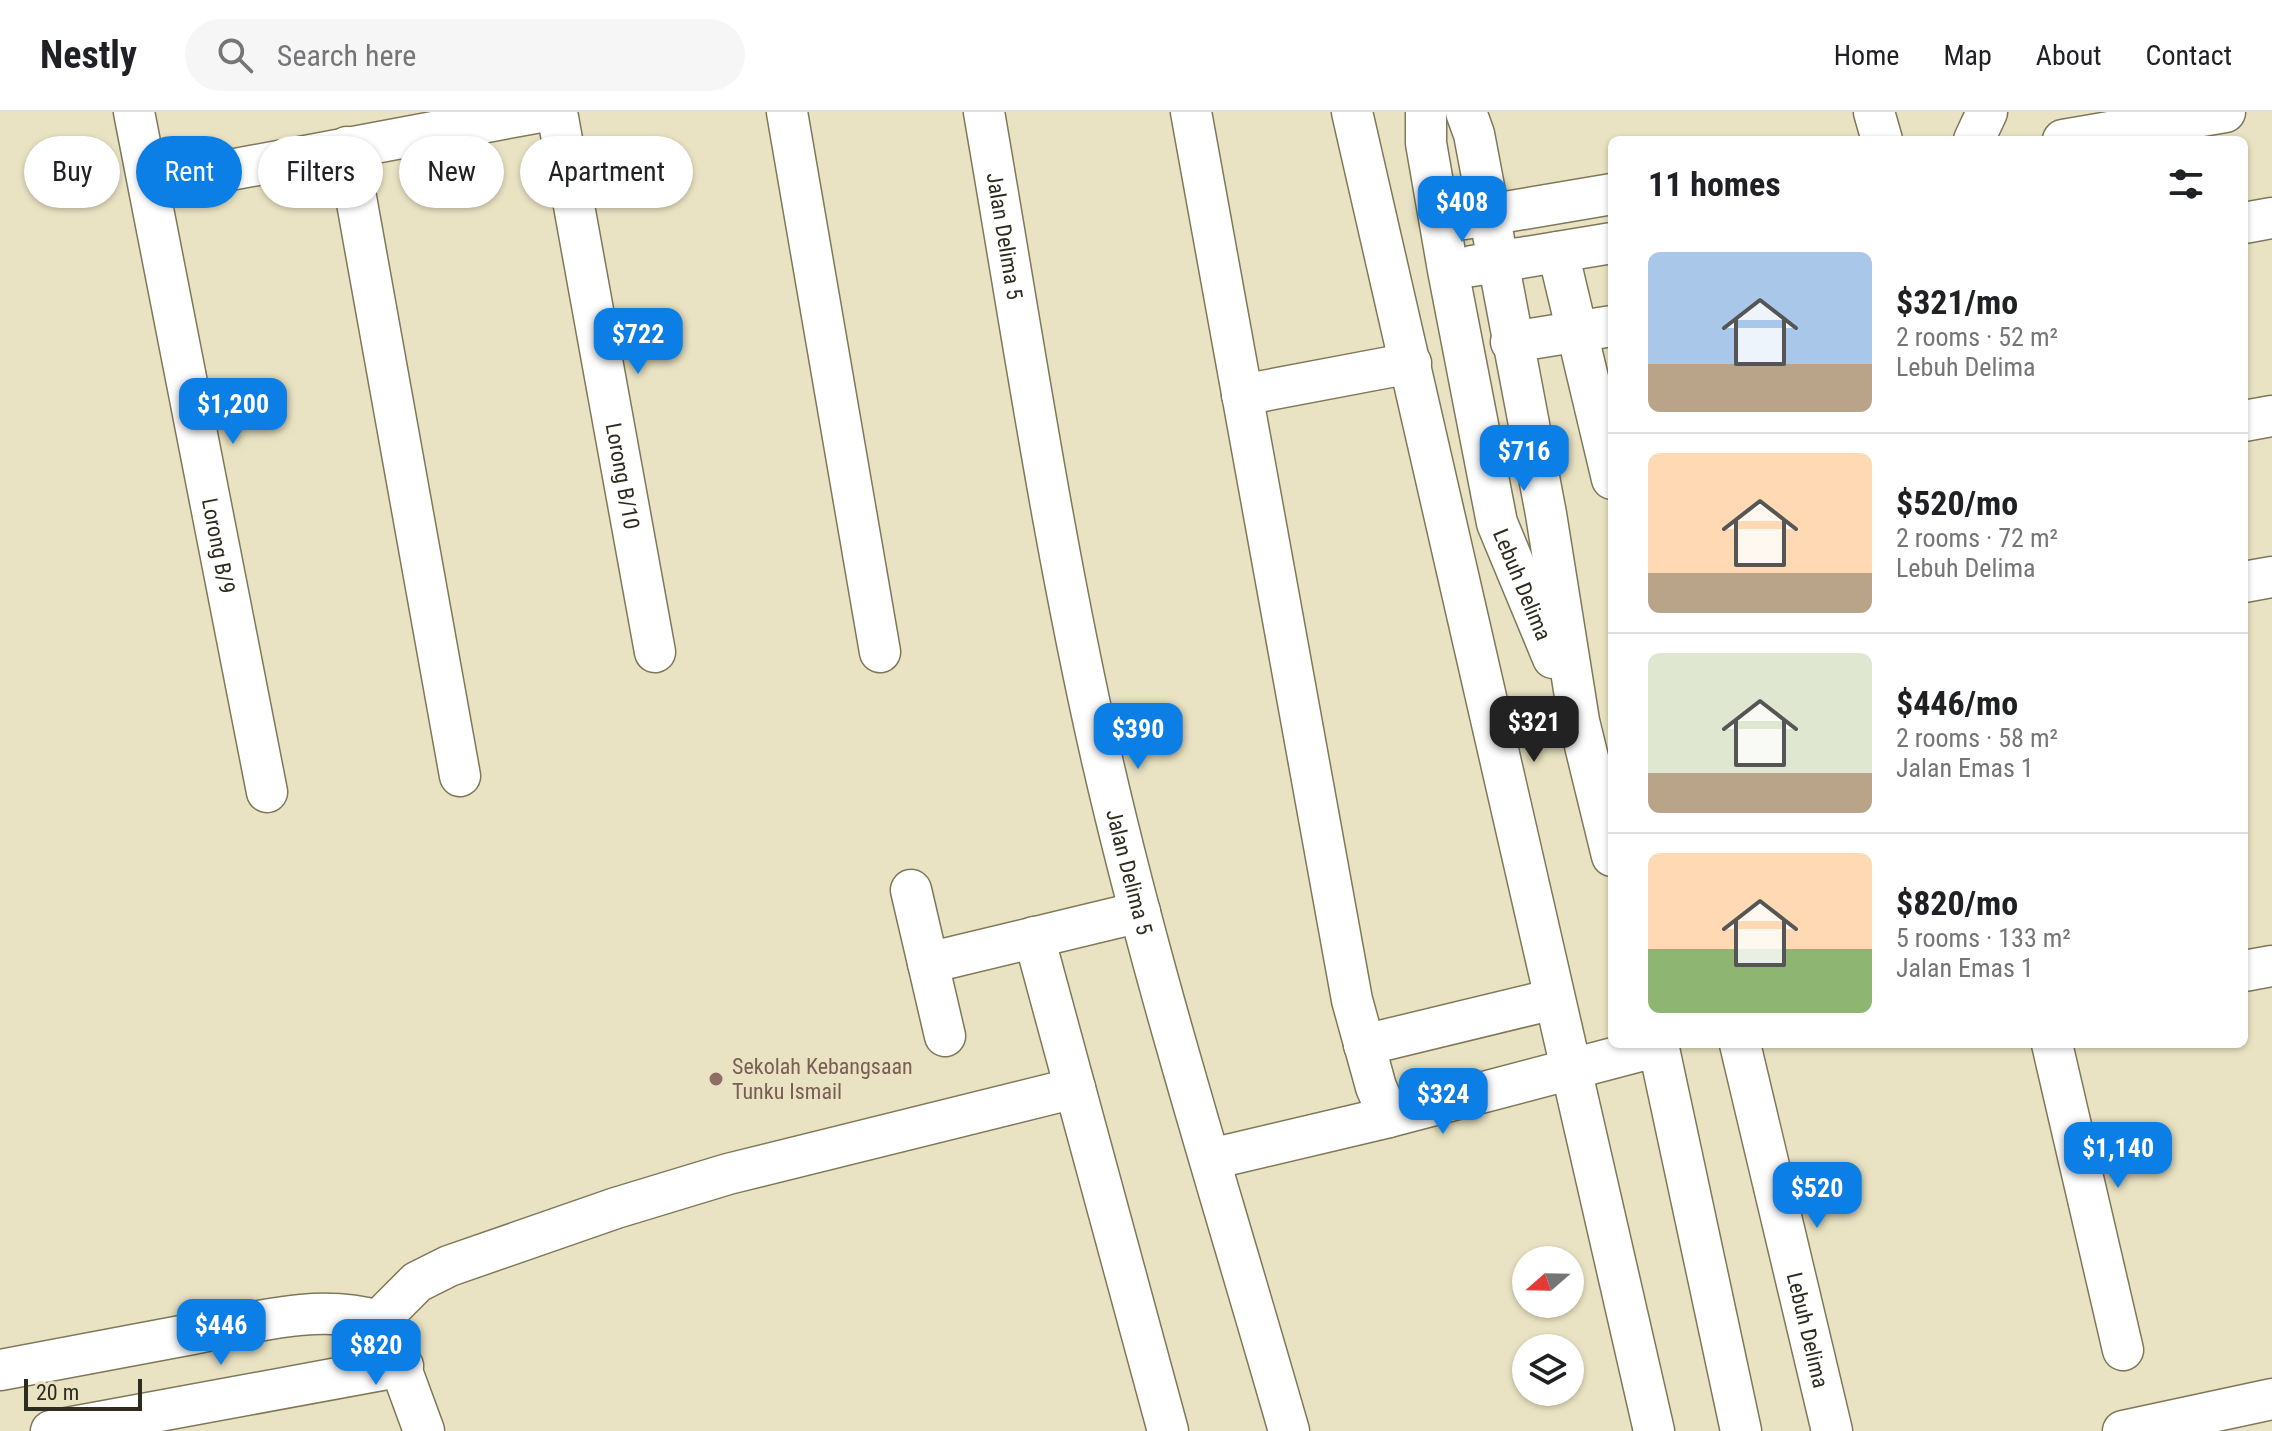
<!DOCTYPE html>
<meta charset="utf-8">
<style>
body{margin:0;font-family:"Roboto Condensed",sans-serif;background:#f6f6f6;color:#202124;height:100vh;display:flex;flex-direction:column;font-size:30px;white-space:nowrap}
*{box-sizing:border-box;margin:0}
p{font-size:26px;color:#757577}
.icon{flex:none;width:44px;height:44px;fill:none;stroke:currentColor;stroke-width:2;stroke-linecap:round;stroke-linejoin:round}
.map{position:relative;flex:1;overflow:hidden}
.details{position:absolute;left:1608px;top:24px;width:640px;height:912px;display:flex;flex-direction:column;background:#fff;border-radius:12px;box-shadow:0 2px 6px #0004}
.details>*{flex:none}
.hud{position:absolute;left:24px;top:24px;width:760px;height:72px;display:flex;gap:16px}
.needle{width:52px;rotate:250deg}
.fabs{position:absolute;left:1512px;top:1134px;display:grid;gap:16px}
.fabs a{display:grid;place-items:center;width:72px;height:72px;border-radius:50%;background:#fff;box-shadow:0 2px 6px #0004;font-size:40px}
.scale{position:absolute;left:24px;bottom:20px;width:118px;box-sizing:border-box;padding-left:8px;border:4px solid #2e2b1f;border-top:0;font-size:22px;line-height:28px;white-space:nowrap;color:#2e2b1f;-webkit-text-stroke:6px #eae3c3;paint-order:stroke}
.price{position:absolute;translate:-50% -68px;padding:0 18px;border-radius:16px;background:#0c7fe6;color:#fff;font-size:26px;line-height:52px;filter:drop-shadow(0 2px 4px #0008)}
.price::after{content:'';position:absolute;left:50%;top:48px;width:24px;height:18px;margin-left:-12px;background:inherit;clip-path:polygon(0 0,100% 0,50% 100%)}
.price.active{background:#222;color:#fff}
ul{padding:0;list-style:none}
li{display:flex;align-items:center;gap:24px;height:200px;padding:0 40px}
li+li{border-top:2px solid #e0e0e0}
li span{display:grid;place-items:center;flex:none;width:224px;height:160px;border-radius:12px;color:#555}
li>.icon{margin-inline-start:auto}
span .icon{width:96px;height:96px;fill:#fffc;stroke-width:1}
li b{font-size:34px}
h2{display:flex;justify-content:space-between;align-items:center;height:96px;padding:0 40px;font-size:34px}
.pill{padding:0 28px;border-radius:36px;background:#fff;box-shadow:0 2px 6px #0004;font-size:28px;line-height:72px}
.pill.active{background:#0c7fe6;color:#fff}
header{display:flex;align-items:center;gap:48px;box-sizing:border-box;height:112px;padding:0 40px;background:#fff;border-bottom:2px solid #e0e0e0}
header strong{font-size:38px}
nav{display:flex;gap:44px;margin-inline-start:auto;font-size:28px}
.search{width:560px;height:72px;background:#f6f6f6;display:flex;align-items:center;gap:20px;box-sizing:border-box;padding:0 28px;border-radius:44px;color:#757577;font-size:30px}
.map>svg:first-child{display:block}
.lines{fill:none;stroke-linecap:round;stroke-linejoin:round}
.minor-casing{stroke:#7e785a;stroke-width:43}
.minor{stroke:#fff;stroke-width:40}
.education-dot{fill:#8d6e63;stroke:#eae3c3;stroke-width:3}
.labels{text-anchor:middle;stroke-width:6;stroke-linejoin:round;paint-order:stroke}
.street-label{font-size:22px;fill:#2e2b1f;stroke:#eae3c3}
.education-label{font-size:22px;fill:#785e54;stroke:#eae3c3;text-anchor:start}
</style>
<header>
<strong>Nestly</strong>
<div class="search"><svg class="icon" aria-label="search" viewBox="0 0 24 24"><circle cx="10" cy="10" r="6"/><path d="M15 15l6 6"/></svg>Search here</div>
<nav><a>Home</a><a>Map</a><a>About</a><a>Contact</a></nav>
</header>
<div class="map">
<svg width="2272" height="1319" viewBox="0 0 2272 1319">
<rect width="100%" height="100%" fill="#eae3c3"/>
<g class="lines">
<defs>
<g id="minor">
<path id="s1" d="M134 0 267 680"/>
<path id="s2" d="M557 0 655 540"/>
<path d="M787 0 880 540"/>
<path id="s3" d="M984 0C1021 214 1053 431 1101 643 1153 871 1225 1095 1289 1319"/>
<path d="M1191 0 1352 888 1376 975 1389 1005"/>
<path d="M1352 0 1654 1319"/>
<path id="s4" d="M1426 0V31L1448 158 1497 411 1553 546"/>
<path d="M1466 0 1474 22 1546 402 1579 609 1612 744"/>
<path d="M1874 0 1882 28"/>
<path d="M1974 28 1987 0"/>
<path d="M2063 28 2225 0"/>
<path d="M347 35 460 664"/>
<path d="M150 73 540 0"/>
<path d="M1464 107 1612 82"/>
<path d="M2244 111 2272 106"/>
<path d="M1558 140 1612 367"/>
<path d="M1472 154 1612 131"/>
<path d="M1511 230 1612 214"/>
<path d="M1242 283 1411 251"/>
<path d="M2244 309 2272 304"/>
<path d="M2244 470 2272 465"/>
<path d="M911 778 945 924"/>
<path d="M1034 825 1168 1319"/>
<path d="M928 851 1140 800"/>
<path d="M2244 859 2272 854"/>
<path d="M1658 932 1741 1319"/>
<path id="s5" d="M1740 932 1832 1319"/>
<path d="M2052 932 2123 1238"/>
<path d="M1364 933 1554 887"/>
<path d="M1211 1047 1389 1005 1659 934"/>
<path d="M378 1209 417 1170 449 1154 616 1096 728 1062 1075 976"/>
<path d="M391 1229 424 1319"/>
<path d="M0 1258C64 1246 128 1234 192 1222 252 1211 318 1191 378 1209"/>
<path d="M51 1319 403 1254"/>
<path d="M2123 1319 2272 1287"/>
</g>
</defs>
<use href="#minor" class="minor-casing"/>
<use href="#minor" class="minor"/>
</g>
<circle class="education-dot" cx="716" cy="967" r="8"/>
<g class="labels">
<g class="street-label">
<text dy="8" stroke="none"><textPath href="#s3" startOffset="126">Jalan Delima 5</textPath></text>
<text dy="8" stroke="none"><textPath href="#s2" startOffset="370">Lorong B/10</textPath></text>
<text dy="8" stroke="none"><textPath href="#s1" startOffset="442">Lorong B/9</textPath></text>
<text dy="8" stroke="none"><textPath href="#s4" startOffset="484">Lebuh Delima</textPath></text>
<text dy="8" stroke="none"><textPath href="#s3" startOffset="774">Jalan Delima 5</textPath></text>
<text dy="8" stroke="none"><textPath href="#s5" startOffset="294">Lebuh Delima</textPath></text>
</g>
<g class="education-label">
<text x="732" y="962">Sekolah Kebangsaan<tspan x="732" dy="25">Tunku Ismail</tspan></text>
</g>
</g>
</svg>
<div class="fabs">
<a><svg class="needle" viewBox="-14 -14 28 28"><path d="M0-13l5 13h-10z" fill="#e53935"/><path d="M0 13l5-13h-10z" fill="#757577"/></svg></a>
<a><svg class="icon" aria-label="layers" viewBox="0 0 24 24"><path d="M12 4l9 5-9 5-9-5zM3 14l9 5 9-5"/></svg></a>
</div>
<div class="scale">20 m</div>
<b class="price" style="left:1462px;top:132px">$408</b>
<b class="price" style="left:638px;top:264px">$722</b>
<b class="price" style="left:233px;top:334px">$1,200</b>
<b class="price" style="left:1524px;top:381px">$716</b>
<b class="price active" style="left:1534px;top:652px">$321</b>
<b class="price" style="left:1138px;top:659px">$390</b>
<b class="price" style="left:1443px;top:1024px">$324</b>
<b class="price" style="left:2118px;top:1078px">$1,140</b>
<b class="price" style="left:1817px;top:1118px">$520</b>
<b class="price" style="left:221px;top:1255px">$446</b>
<b class="price" style="left:376px;top:1275px">$820</b>
<div class="hud">
<a class="pill">Buy</a>
<a class="pill active">Rent</a>
<a class="pill">Filters</a>
<a class="pill">New</a>
<a class="pill">Apartment</a>
</div>
<section class="details">
<h2>11 homes<svg class="icon" aria-label="filters" viewBox="0 0 24 24"><path d="M4 7h16M4 17h16"/><circle cx="9" cy="7" r="2"/><circle cx="15" cy="17" r="2"/></svg></h2>
<ul>
<li><span style="background:linear-gradient(#a9c7e8 70%,#b9a48a 0)"><svg class="icon" aria-label="home" viewBox="0 0 24 24"><path d="M3 11l9-7 9 7M6 9v11h12V9"/></svg></span><div><b>$321/mo</b><p>2 rooms · 52 m²</p><p>Lebuh Delima</p></div></li>
<li><span style="background:linear-gradient(#ffd9b3 75%,#b9a48a 0)"><svg class="icon" aria-label="home" viewBox="0 0 24 24"><path d="M3 11l9-7 9 7M6 9v11h12V9"/></svg></span><div><b>$520/mo</b><p>2 rooms · 72 m²</p><p>Lebuh Delima</p></div></li>
<li><span style="background:linear-gradient(#dfe7d0 75%,#b9a48a 0)"><svg class="icon" aria-label="home" viewBox="0 0 24 24"><path d="M3 11l9-7 9 7M6 9v11h12V9"/></svg></span><div><b>$446/mo</b><p>2 rooms · 58 m²</p><p>Jalan Emas 1</p></div></li>
<li><span style="background:linear-gradient(#ffd9b3 60%,#8fb573 0)"><svg class="icon" aria-label="home" viewBox="0 0 24 24"><path d="M3 11l9-7 9 7M6 9v11h12V9"/></svg></span><div><b>$820/mo</b><p>5 rooms · 133 m²</p><p>Jalan Emas 1</p></div></li>
</ul>
</section>
</div>
